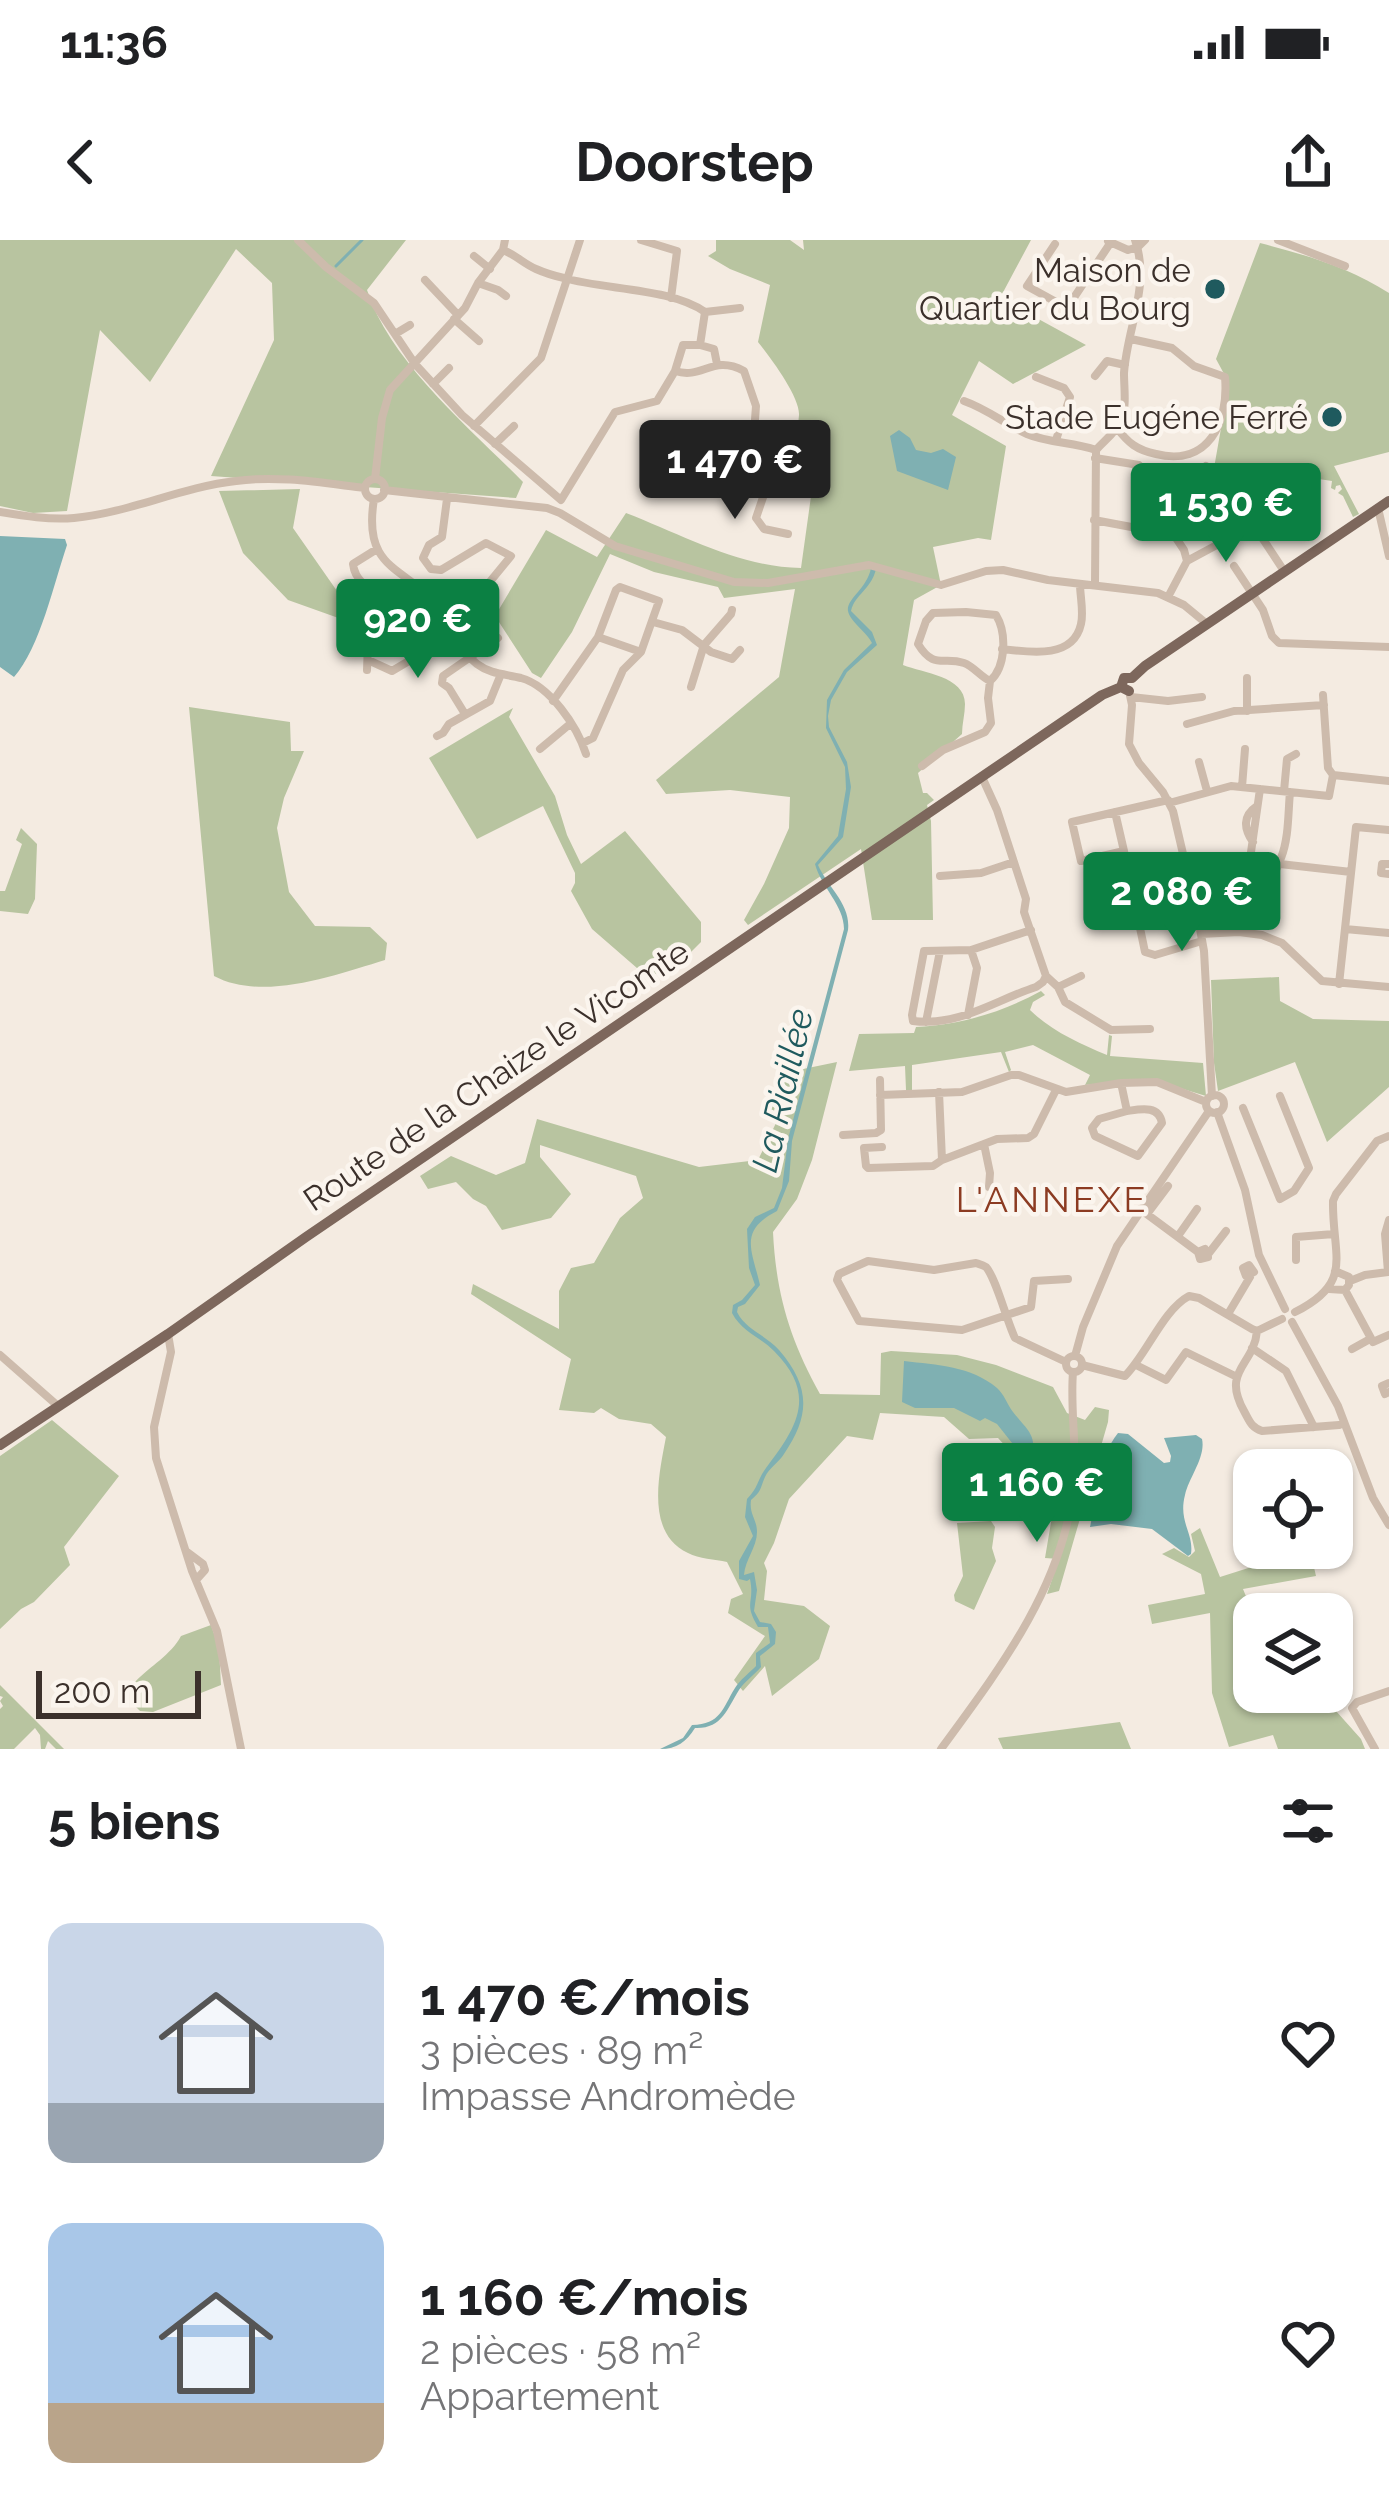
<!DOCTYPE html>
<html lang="fr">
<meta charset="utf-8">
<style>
body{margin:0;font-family:Raleway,sans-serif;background:#f2f2f2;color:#202124;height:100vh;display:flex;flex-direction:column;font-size:45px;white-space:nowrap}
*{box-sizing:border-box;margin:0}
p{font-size:39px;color:#757577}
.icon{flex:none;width:66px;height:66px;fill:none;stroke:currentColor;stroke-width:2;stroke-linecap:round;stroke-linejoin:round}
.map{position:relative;height:1509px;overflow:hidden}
.panel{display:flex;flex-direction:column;background:#fff;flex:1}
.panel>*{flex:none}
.fabs{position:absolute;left:1233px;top:1209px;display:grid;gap:24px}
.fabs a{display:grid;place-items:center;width:120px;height:120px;border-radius:24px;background:#fff;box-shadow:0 3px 9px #0004;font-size:60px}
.scale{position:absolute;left:36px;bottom:30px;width:165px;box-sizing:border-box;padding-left:12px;border:6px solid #3b302b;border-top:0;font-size:33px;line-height:42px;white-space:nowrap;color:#3b302b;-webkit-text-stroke:9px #fbf5ee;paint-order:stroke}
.price{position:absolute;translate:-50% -102px;padding:0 27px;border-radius:12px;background:#0b8043;color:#fff;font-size:39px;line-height:78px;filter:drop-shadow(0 3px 6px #0008)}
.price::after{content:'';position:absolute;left:50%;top:72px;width:36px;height:27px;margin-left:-18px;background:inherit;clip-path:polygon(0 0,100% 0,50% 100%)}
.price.current{background:#222;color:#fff}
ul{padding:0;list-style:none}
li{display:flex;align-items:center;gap:36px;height:300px;padding:0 48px}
li span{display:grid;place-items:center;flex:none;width:336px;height:240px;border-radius:24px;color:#555}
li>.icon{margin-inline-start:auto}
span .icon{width:144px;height:144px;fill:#fffc;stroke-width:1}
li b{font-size:51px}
h2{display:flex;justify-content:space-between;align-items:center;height:144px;padding:0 48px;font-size:51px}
.status{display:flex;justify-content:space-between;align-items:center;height:84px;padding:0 60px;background:#fff;direction:ltr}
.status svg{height:33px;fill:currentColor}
header{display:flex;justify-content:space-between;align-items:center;height:156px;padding:0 48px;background:#fff;font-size:54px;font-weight:700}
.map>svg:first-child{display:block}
.green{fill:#b8c4a0}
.water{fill:#7fb0b2}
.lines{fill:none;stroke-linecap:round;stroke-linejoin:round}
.stream{stroke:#7fb0b2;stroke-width:3}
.minor{stroke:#cdbbac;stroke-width:8}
.major{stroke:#7d675c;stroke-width:10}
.poi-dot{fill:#1f5a5e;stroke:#fbf5ee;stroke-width:4.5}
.labels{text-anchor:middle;stroke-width:9;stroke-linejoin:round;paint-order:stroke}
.poi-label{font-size:33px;fill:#3b302b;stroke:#fbf5ee;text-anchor:end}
.street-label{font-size:33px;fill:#3b302b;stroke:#fbf5ee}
.water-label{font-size:36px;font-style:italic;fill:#1f5a5e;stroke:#fbf5ee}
.neighbourhood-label{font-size:36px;letter-spacing:3px;fill:#8c3b22;stroke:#fbf5ee}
</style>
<div class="status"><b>11:36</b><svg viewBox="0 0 49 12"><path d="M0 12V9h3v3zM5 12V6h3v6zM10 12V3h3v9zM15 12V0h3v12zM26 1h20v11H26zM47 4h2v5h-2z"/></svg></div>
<header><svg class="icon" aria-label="back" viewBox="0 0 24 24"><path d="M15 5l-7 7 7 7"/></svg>Doorstep<svg class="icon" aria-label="share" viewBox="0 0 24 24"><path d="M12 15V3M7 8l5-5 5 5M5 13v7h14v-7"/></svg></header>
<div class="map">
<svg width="1389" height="1509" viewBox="0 0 1389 1509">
<rect width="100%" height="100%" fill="#f4ebe1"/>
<path class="green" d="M0 0H406L367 50C390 122 471 189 523 242L516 258 211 236 274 100 272 43 236 9 150 142 100 90 67 271 33 273 0 266Z
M716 0H790L804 10 803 0H1031L1000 58 1086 105 1013 144 979 121 952 175 1006 206 991 300 978 298 933 307 941 345 914 360 903 425C923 433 965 436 965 464 965 474 962 484 962 494L918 533 923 553H927L934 560 927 565 931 581 933 680H872L861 609 748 685 744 680 764 644 789 588 790 557 730 550 666 554 656 540 779 437 795 349 724 358 718 347 654 332 610 314 572 392 541 438 532 433 495 376 546 290 597 317 626 273C683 295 739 327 801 328L813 242 812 204 794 196C796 189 799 182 799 175 800 157 770 117 758 102L770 45 730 29 708 16 716 11Z
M1260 3C1306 15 1348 27 1389 53V212L1334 226 1359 274 1353 277 1343 256 1338 253 1342 249 1340 245 1336 246 1335 250 1331 248 1332 241 1312 238 1302 240 1300 243 1299 239 1311 235 1312 231 1296 235 1256 258 1249 246 1225 241 1214 228 1229 143 1216 119Z
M300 249 293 288 337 351 365 364 358 385 288 360 243 313 219 251Z
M189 467 290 482 291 511H304L284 558 277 588 289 652 315 686 370 687 387 703 385 720C336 735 263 762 214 736Z
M513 468 509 477 555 556 567 595 581 624 625 591 701 682V702L670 733 645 735 592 689 571 651 575 643V633L543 566 477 599 429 518Z
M21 588 37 604 35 659 28 674 0 671V651H5L22 604 16 600Z
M1279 737 1280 761 1313 779 1389 781V847L1327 902 1295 822 1218 851 1214 823 1211 740Z
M1041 751 1045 755 1033 762 1030 770C1050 790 1080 804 1107 815L1109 795 1112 796 1110 816 1203 823 1206 856 1150 839 1085 845 1090 835 1033 805 1005 812 1011 830 1009 832 1001 812 912 825V850H906L905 826 849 831 859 794 914 793 916 787C960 785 1003 772 1041 751Z
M837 822 812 920 797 959 773 992C776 1054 790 1100 820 1154L880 1155 881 1113 891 1111 957 1115 996 1125 1053 1147 1067 1173 1085 1180 1095 1167 1109 1170 1108 1182 1059 1351 1047 1354 1059 1319 1045 1318 1058 1241 1033 1236 998 1198 969 1199 944 1177 880 1173 873 1200 847 1196 789 1259 774 1303 764 1323 767 1331 764 1360 804 1366 830 1386 819 1419 772 1456 765 1426 743 1451 734 1440 765 1396 728 1373 731 1359 743 1354 727 1322C715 1319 699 1319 688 1313 645 1293 659 1234 666 1197L651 1184 619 1179 601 1168 594 1173 559 1170 571 1119 471 1054 473 1044 559 1089V1051L571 1028 594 1023 620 978 643 958 636 936 540 905V917L571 954 551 978 502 990 486 966 473 959 456 942 428 949 420 936 451 916 496 935 525 923 537 879 699 927 758 920 776 883 769 872 779 834Z
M52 1180 119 1236 64 1307 70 1325 34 1362 21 1369 0 1389V1216Z
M991 1281 995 1287 992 1308 996 1321 974 1370 955 1361 954 1355 963 1336 957 1283Z
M1200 1288 1220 1337 1292 1314 1313 1323 1316 1336 1243 1349 1254 1376V1452H1287L1296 1471 1328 1462 1361 1499 1365 1509H1278L1273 1495 1229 1507 1212 1453 1210 1373 1152 1384 1148 1365 1205 1354 1201 1334 1162 1314 1174 1308 1189 1317 1195 1311 1191 1294Z
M211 1385 219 1408 221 1445 153 1472 140 1471 132 1463 136 1454 135 1442C150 1426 171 1415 181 1396Z
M0 1445 64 1509H56L48 1501 45 1509H41L40 1495 35 1488 14 1509H0V1469L3 1466 0 1461 3 1457 0 1456Z
M1120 1482 1131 1509H1003L998 1498Z"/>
<path class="water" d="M899 190 910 198 916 210 931 213 943 209 956 217 948 250 897 231 890 196Z
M0 296 65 299 67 305C54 343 40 408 14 437L0 427Z
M871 328 876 329C871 350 855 354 851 371L872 392 877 405 847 432 831 460 828 476 829 487 847 522 851 547 843 597 818 625C828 648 851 664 848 690L792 901 789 941 777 971C738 991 752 1010 760 1045L745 1064 738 1067 737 1072C746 1090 766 1095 779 1110 811 1147 810 1176 784 1214 779 1222 769 1228 765 1237 760 1248 762 1251 751 1260 749 1275 757 1279 757 1292 757 1307 745 1320 744 1335L754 1332 757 1350 754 1371 760 1382 771 1384 776 1392 775 1404 760 1416 761 1427C754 1435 745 1441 739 1450 727 1469 722 1489 695 1488 686 1502 677 1509 660 1509L683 1498 692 1485C721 1484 722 1469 735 1448 740 1440 749 1433 756 1426V1413L770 1403 768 1387H758C743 1362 755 1364 750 1339L747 1341 739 1339V1321L753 1296 745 1277 747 1259C759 1247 757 1240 766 1228 797 1187 818 1155 774 1111 759 1096 742 1092 732 1073L733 1065 742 1060 755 1045 749 1028 747 989 755 977 774 968 782 948 788 899 844 689C844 665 821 647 815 624L838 596 846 549 845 527 826 488 827 460 844 430 872 403C867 392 850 382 848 371 846 359 867 349 871 328Z
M904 1121C937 1125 971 1126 997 1148 1004 1154 1007 1164 1013 1172 1030 1193 1036 1193 1033 1223H1028L997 1184 985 1178 980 1181 954 1168H915L902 1162Z
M1118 1193 1128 1194 1164 1223 1170 1222 1171 1216 1164 1198 1196 1195 1202 1199C1206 1217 1189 1237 1185 1255 1178 1282 1194 1293 1191 1314L1188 1316 1152 1289 1111 1284 1090 1287C1097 1257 1098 1218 1118 1193Z"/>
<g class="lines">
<path class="stream" d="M336 26 362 0"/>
<path class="minor" d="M298 0 326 27 374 63 415 124 462 175 561 260 615 172 657 161 675 131 683 105H700L714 109 717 124
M641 0 677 11 671 58
M1278 0 1345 26
M1108 1 1128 10 1138 7 1145 0
M1055 4 1027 46 1067 68 1111 2
M503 10C516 15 524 24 536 29 545 33 555 36 564 38 606 50 671 48 705 72
M474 16 490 29
M425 40 458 75
M478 43 498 50 506 56
M705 72 740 68
M454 79 479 101
M395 94 410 85
M700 105 705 72
M675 131C703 140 712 114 744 131L756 166 754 193 774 225 756 278 764 289 788 294
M1095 136 1107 121 1125 125
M1036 137 1064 148 1070 157 1056 200
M433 144 449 128
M964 161C987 169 1005 184 1027 194 1048 203 1074 202 1096 210
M474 186 541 118 580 0
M1117 188C1128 203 1137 210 1156 214 1208 227 1229 183 1225 137L1194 126 1172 108 1131 99
M495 204 514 186
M1095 218 1139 225 1145 232 1189 253V261L1174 295
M375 239 382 178 390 150 465 68 478 43 503 10 505 0
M365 249a10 10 0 1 1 20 0a10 10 0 1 1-20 0Z
M384 250 547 268 560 273 615 306 734 342 768 343 869 325 941 345 986 331 1003 330 1048 340 1158 353 1184 365 1207 384
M1189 253 1206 226
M374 259C362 332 406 326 442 369 456 385 459 410 477 424 490 434 505 434 521 438 550 446 577 486 586 514
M1378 268 1389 316
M0 272C24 276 49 280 74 278 129 273 181 247 236 241 278 235 323 243 365 248
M1094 280 1174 295 1184 310 1187 321 1168 357
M1187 321 1252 286 1255 287 1284 331
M1234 326 1263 370 1272 396 1279 403 1389 407
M1095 344 1096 210C1104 201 1116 192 1121 181 1127 166 1124 149 1124 133 1127 88 1151 45 1135 0
M966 372 996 375C1007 393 1006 427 990 441 981 437 973 426 964 423 943 416 934 430 918 404L926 381 933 373Z
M653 382 682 390 711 412 732 419 740 410
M598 397 641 412
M1002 409C1028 412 1073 420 1081 384 1084 372 1080 356 1080 344
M368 420 392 431 429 409 438 391 469 372 479 355 511 316 486 303 441 330 431 329 423 318 429 305 442 297 447 259
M367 430 368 403 393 375 397 365C379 351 356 348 353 324L377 309
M1247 438V471
M691 447 704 405 731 374 732 370
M1129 451 1132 465 1129 504 1139 523 1163 552 1173 571 1198 678 1204 711 1212 856
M1323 455 1328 528 1333 535
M1131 457 1168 461 1202 457
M553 461 598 397 616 350 620 347 659 361 641 412 623 430 593 498 583 503
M465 474 449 448 442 443 443 436 498 398
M1187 484 1234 471 1324 465
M437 496 443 493 449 484 490 461 501 434
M540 509 570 484
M1199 522 1207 551
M922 526 943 510 985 492 991 483 988 458 990 441
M982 537 997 570 1026 659 1024 672 1046 736 1058 747 1065 762 1111 790 1150 789
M1242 547 1245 509
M1284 551 1287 519 1296 514
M1169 563 1231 546 1329 556 1333 535 1389 541
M1115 572 1124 611 1081 621 1072 582 1168 560
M1253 602C1244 589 1242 576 1257 566
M1124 611 1145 712 1155 715 1202 701
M1251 612 1260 549
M1280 624 1351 632
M1389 624H1382L1381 633 1389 634
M940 636 981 633 1014 622
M1345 689 1389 693
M1239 692C1249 665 1272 645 1281 618 1289 598 1288 573 1290 552
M1201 694 1239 692 1262 695 1282 703 1322 741 1389 747
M971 710 924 711 912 775 913 781C959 787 995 760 1036 747L1043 742 1046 736
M1339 744 1356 587 1389 590
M1058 747 1081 736
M968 775 977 728 971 710 1031 690
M926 782 940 711
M1121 843 1127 871 1099 879 1092 888 1095 896 1138 916 1162 883C1159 865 1141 869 1127 871
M939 852 942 920 997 899 1028 898 1034 894 1056 850
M880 855 962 852 1011 835H1019L1066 852 1121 843 1157 842 1206 862
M1206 864a9 9 0 1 1 18 0a9 9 0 1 1-18 0Z
M1243 868 1280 959 1294 951 1309 928 1280 856
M1217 872 1245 950 1259 1015 1285 1069
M843 895 876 893 881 890 880 840
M984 904 990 933 989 947
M882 907 864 908 866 926 868 928 933 926 942 920
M1140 969 1198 1012 1200 1019 1208 1017 1205 1009 1198 1012
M1147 974 1168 946
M1178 996 1197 969
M1209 1013 1226 991
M1296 1020V997L1334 994
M1249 1025 1254 1032 1246 1036 1243 1028Z
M1388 1032 1385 994 1389 980
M1350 1041 1365 1035 1388 1032
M1329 1049 1345 1050 1349 1045V1037L1335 1031
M1345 1050 1373 1102 1389 1095
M1295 1072C1355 1042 1332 1016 1333 961L1336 954 1377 901 1389 896
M1228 1074 1250 1037
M1292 1082 1338 1166 1373 1258 1389 1285
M1257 1091C1254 1126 1221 1130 1244 1171 1250 1182 1251 1187 1262 1191L1339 1185
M168 1094 171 1112 154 1187 156 1218 192 1331 217 1391 241 1509
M1252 1108 1286 1131 1314 1187
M1352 1109 1370 1099
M0 1115 58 1166
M1066 1124a8 8 0 1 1 16 0a8 8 0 1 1-16 0Z
M1075 1116 1083 1087 1117 1006 1209 871
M1066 1122 1015 1098C1007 1082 996 1038 986 1027 983 1025 979 1024 976 1023L934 1030 868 1021 839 1034 837 1040 859 1081 962 1090 1031 1067 1034 1041 1068 1039
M1082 1125 1125 1136C1147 1114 1163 1070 1189 1056L1199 1058 1252 1089 1257 1091 1282 1079
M1136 1125 1166 1140 1186 1112 1235 1136
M1389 1143 1382 1146 1385 1154 1389 1152
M187 1312 203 1324 205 1330 196 1340
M941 1509C999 1430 1064 1345 1074 1244 1077 1207 1070 1169 1073 1132
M1375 1509 1352 1468 1357 1462 1389 1451"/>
<path class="major" d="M1129 451 1121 447 1124 438H1132L1145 426 1389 261
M0 1205 168 1094 306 997 1102 455 1121 447"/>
</g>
<g class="poi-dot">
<circle cx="1215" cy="49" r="12"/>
<circle cx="1332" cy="177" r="12"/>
</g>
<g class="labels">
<g class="poi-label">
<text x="1191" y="42">Maison de<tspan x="1191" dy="38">Quartier du Bourg</tspan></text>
<text x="1308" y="189">Stade Eugéne Ferré</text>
</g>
<g class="street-label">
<text transform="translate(496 835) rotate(-34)" y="12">Route de la Chaize le Vicomte</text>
</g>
<g class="water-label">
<text transform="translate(782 850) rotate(-77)" y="13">La Riaillée</text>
</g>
<g class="neighbourhood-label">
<text x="1052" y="972">L'ANNEXE</text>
</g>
</g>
</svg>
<div class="fabs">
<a><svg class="icon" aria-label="locate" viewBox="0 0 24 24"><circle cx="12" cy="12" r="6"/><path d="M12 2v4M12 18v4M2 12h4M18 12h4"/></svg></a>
<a><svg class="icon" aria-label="layers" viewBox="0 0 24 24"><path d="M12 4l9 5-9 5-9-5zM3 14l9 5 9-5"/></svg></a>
</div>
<div class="scale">200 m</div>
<b class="price current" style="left:735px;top:282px">1 470 €</b>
<b class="price" style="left:1226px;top:325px">1 530 €</b>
<b class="price" style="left:418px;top:441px">920 €</b>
<b class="price" style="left:1182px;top:714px">2 080 €</b>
<b class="price" style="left:1037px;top:1305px">1 160 €</b>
</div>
<section class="panel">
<h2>5 biens<svg class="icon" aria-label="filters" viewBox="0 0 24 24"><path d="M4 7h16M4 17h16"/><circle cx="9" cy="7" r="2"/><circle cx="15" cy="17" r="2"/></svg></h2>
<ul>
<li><span style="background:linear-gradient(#c9d6e8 75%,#9aa5b1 0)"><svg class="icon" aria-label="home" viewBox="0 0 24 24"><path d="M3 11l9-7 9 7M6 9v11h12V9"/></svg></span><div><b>1 470 €/mois</b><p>3 pièces · 89 m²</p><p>Impasse Andromède</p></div><svg class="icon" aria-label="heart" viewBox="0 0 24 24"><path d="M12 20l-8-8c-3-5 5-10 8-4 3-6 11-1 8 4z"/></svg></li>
<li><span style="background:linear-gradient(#a9c7e8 75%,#b9a48a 0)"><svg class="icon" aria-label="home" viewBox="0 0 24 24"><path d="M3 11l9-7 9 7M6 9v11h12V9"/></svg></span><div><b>1 160 €/mois</b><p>2 pièces · 58 m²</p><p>Appartement</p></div><svg class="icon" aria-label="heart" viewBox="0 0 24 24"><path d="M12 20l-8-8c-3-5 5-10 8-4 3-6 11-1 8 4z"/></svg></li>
</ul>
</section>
